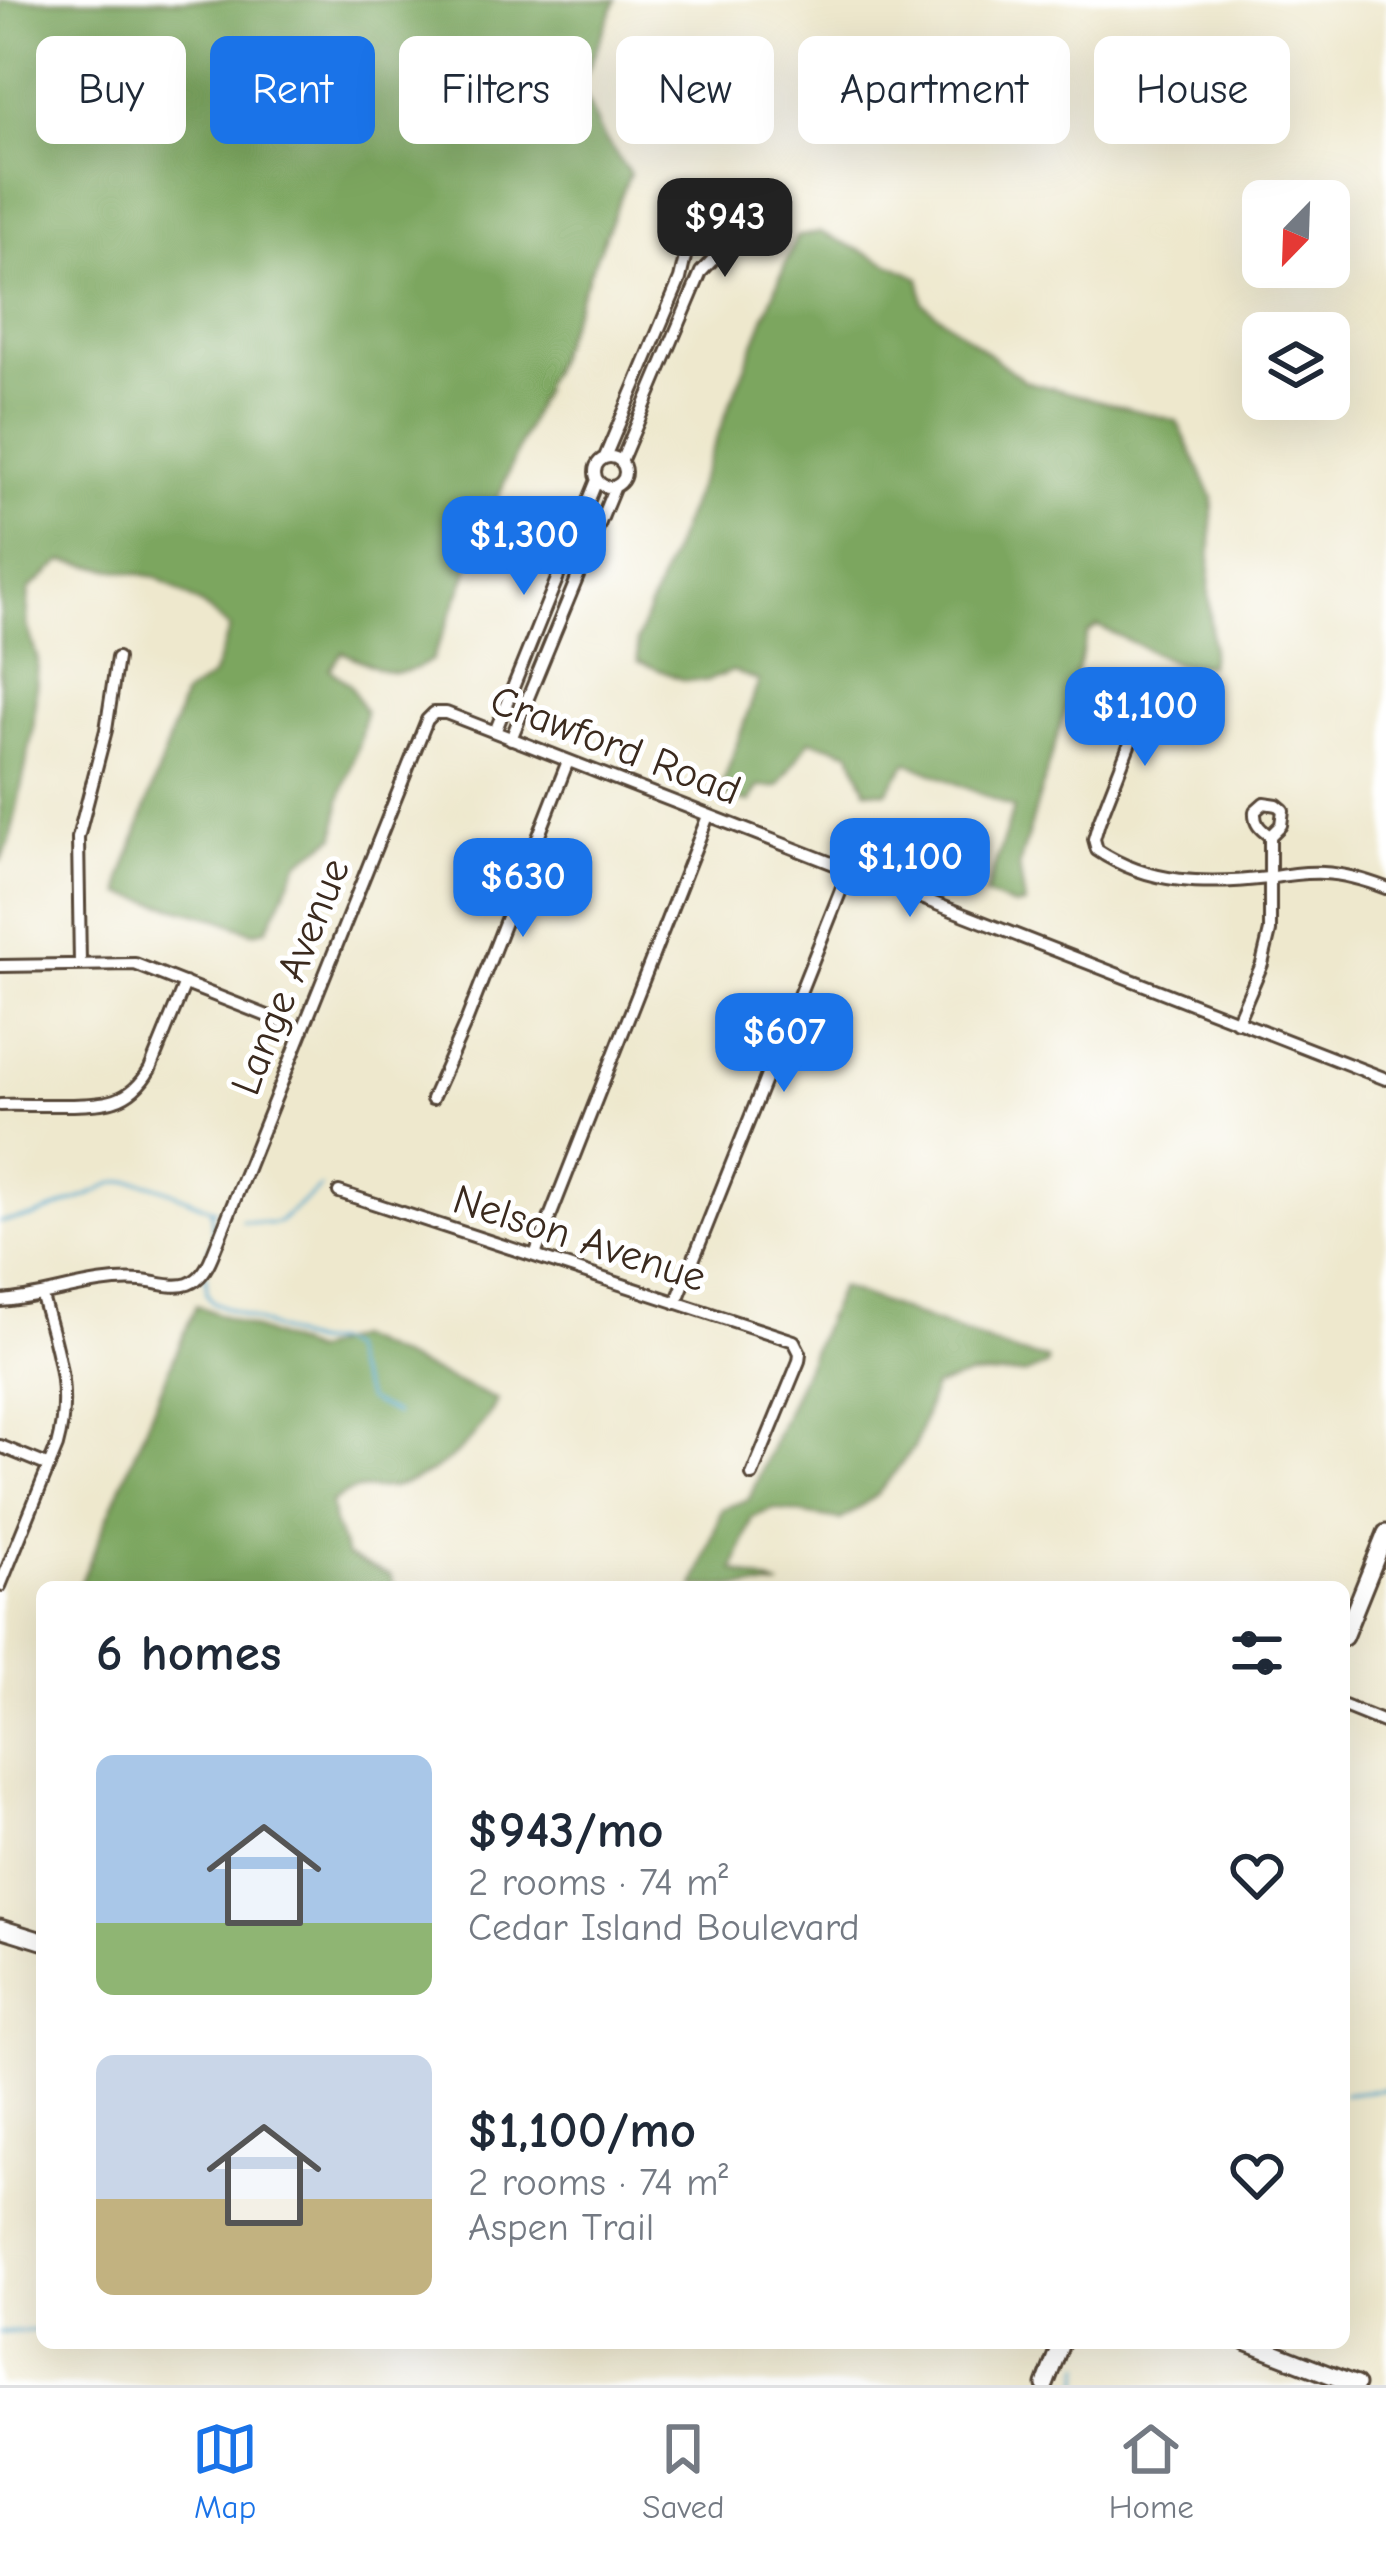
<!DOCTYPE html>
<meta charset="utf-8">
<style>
body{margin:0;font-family:"Comic Neue",sans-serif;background:#f6f6f7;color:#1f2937;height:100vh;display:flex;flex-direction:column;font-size:45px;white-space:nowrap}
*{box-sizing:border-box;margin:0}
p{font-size:39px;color:#747a83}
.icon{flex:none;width:66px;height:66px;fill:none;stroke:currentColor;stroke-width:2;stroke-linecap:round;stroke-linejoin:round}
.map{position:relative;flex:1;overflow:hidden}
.side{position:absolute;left:36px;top:1581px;width:1314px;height:768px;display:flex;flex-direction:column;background:#fff;border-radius:18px;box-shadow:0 12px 48px #0002}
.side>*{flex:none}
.top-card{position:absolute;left:36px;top:36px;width:1314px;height:108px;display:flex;gap:24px}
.needle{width:78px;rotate:203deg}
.fabs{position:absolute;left:1242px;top:180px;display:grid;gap:24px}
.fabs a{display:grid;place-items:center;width:108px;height:108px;border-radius:18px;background:#fff;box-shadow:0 12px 48px #0002;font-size:60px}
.price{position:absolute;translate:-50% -102px;padding:0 27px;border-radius:24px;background:#1a73e8;color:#fff;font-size:39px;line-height:78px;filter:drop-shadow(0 3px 6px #0008)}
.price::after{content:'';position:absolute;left:50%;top:72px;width:36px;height:27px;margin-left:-18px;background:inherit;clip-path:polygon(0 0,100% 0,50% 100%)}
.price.active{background:#222;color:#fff}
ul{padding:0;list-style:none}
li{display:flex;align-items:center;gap:36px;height:300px;padding:0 60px}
li span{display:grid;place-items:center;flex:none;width:336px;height:240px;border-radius:18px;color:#555}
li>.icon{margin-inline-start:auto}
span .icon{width:144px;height:144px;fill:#fffc;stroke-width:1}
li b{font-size:51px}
h2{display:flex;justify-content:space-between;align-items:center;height:144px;padding:0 60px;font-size:51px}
.chip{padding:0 42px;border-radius:18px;background:#fff;box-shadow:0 12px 48px #0002;font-size:42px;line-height:108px}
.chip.active{background:#1a73e8;color:#fff}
.menu{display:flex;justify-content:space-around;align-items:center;height:168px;border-top:3px solid #e0e1e3;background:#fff;font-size:33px;color:#747a83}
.menu a{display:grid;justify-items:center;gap:6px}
.menu .active{color:#1a73e8}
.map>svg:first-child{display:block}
.forest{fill:#7ca65e;stroke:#5c683e;stroke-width:3}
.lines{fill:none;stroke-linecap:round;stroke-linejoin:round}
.stream{stroke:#4da6ca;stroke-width:3}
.street-casing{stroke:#564638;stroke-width:16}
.secondary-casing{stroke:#564638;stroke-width:21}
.street{stroke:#fff;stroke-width:10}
.secondary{stroke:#fff;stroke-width:15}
.labels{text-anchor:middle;stroke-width:10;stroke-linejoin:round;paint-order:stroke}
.street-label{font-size:42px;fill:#3b2a1e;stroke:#fff}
</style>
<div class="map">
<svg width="1386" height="2385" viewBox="0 0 1386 2385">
<rect width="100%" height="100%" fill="#fff"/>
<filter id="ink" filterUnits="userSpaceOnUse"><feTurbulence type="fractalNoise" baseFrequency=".00833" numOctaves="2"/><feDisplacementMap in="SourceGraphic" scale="24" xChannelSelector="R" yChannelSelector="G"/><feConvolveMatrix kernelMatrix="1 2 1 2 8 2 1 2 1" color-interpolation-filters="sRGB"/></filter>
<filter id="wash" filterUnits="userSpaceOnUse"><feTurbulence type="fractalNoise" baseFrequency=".004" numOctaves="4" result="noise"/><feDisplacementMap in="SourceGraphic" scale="48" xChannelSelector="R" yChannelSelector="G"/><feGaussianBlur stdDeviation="2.7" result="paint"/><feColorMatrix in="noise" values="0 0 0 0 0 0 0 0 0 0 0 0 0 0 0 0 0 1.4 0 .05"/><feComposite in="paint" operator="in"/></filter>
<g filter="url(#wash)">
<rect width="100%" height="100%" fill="#eee8cd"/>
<path class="forest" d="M0 0H616L581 87 603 136 630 174 432 660C392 684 382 669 342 652L330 669 350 685 365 712 360 740 340 800 336 836 299 862 267 929 252 932 218 919 122 894V878L184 695 212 677 230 628 203 606 156 577 63 561 29 589 27 625 38 661 33 731 10 841 0 862Z
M820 232 920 278 923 303 1024 381 1177 421 1213 498 1209 592 1212 647 1209 665 1177 664 1098 626 1088 633 1019 865 1025 904 1014 906 985 895 1014 808 907 762 887 792 866 790 851 752 810 740 778 787H758L750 802C737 800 726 800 722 786L759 681 733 671 706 681 683 680 638 661 637 640 796 237Z
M840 1287 1017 1353 1047 1359V1365L1026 1374 970 1376 934 1387 915 1446 877 1495 841 1520 774 1509 752 1517 734 1570 781 1587H694L722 1509 749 1499Z
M196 1305 312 1352 353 1337 498 1400C474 1443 441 1476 392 1487 364 1493 357 1482 331 1503L334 1523 347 1557 391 1576 393 1587H79Z"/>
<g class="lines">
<path class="stream" d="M242 1221 272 1224 279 1222 321 1187
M0 1222 34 1217 99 1191C133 1164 181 1200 216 1210
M208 1251 213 1239 211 1209
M206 1273 207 1294 213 1302 296 1338 313 1343 334 1342 348 1349 353 1370 368 1400 395 1414
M1344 2094 1386 2089
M0 2333 42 2330
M1080 2385 1083 2364"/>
</g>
</g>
<g filter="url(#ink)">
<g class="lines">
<defs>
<path id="street" d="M595 472a15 15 0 1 1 30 0a15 15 0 1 1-30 0Z
M605 457 680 279 685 257 684 237C693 219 711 217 721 235V251L701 272 621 462
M1151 689 1099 822 1094 839 1097 850C1149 885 1208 885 1268 878 1286 875 1304 872 1323 873 1345 874 1365 880 1386 888
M495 732 597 480
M511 739 615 486
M80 964 78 838 106 730 117 658
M0 966 135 964 303 1030
M1237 1022 1262 964 1270 931V836C1260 829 1254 824 1255 811L1264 803 1277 805 1283 810 1281 825 1270 836
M432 1099 466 1022 568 761
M0 1105C27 1104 93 1108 115 1100 131 1095 142 1083 150 1069L185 983
M339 1192 794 1341 800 1353 799 1361 752 1475
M535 1255 708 816
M0 1301C48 1298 94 1277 141 1281 156 1282 174 1289 188 1284 201 1279 207 1268 212 1256L427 720 434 713H446L1386 1079
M676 1303 849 870
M0 1446 49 1466
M0 1586 57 1446C72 1391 57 1350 42 1297
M1344 1706 1386 1723"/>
<path id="secondary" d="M1344 1637 1386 1533
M0 1928 42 1941
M1248 2343 1356 2385
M1045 2385 1061 2343"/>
</defs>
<use href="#street" class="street-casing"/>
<use href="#secondary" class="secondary-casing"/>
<use href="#street" class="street"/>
<use href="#secondary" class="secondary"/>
</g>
</g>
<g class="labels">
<g class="street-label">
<text transform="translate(616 744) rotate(21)" y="15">Crawford Road</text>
<text transform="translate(289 976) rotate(-68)" y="15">Lange Avenue</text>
<text transform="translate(580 1237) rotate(18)" y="15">Nelson Avenue</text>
</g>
</g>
</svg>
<div class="fabs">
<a><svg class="needle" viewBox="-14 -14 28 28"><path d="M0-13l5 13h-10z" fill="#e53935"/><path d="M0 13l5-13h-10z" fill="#747a83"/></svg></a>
<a><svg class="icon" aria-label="layers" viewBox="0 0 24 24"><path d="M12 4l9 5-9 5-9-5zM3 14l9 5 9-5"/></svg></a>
</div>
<b class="price active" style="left:725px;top:280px">$943</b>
<b class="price" style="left:524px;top:598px">$1,300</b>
<b class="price" style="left:1145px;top:769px">$1,100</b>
<b class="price" style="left:910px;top:920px">$1,100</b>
<b class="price" style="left:523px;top:940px">$630</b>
<b class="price" style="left:784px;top:1095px">$607</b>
<div class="top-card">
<a class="chip">Buy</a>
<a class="chip active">Rent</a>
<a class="chip">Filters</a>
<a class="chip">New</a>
<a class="chip">Apartment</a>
<a class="chip">House</a>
</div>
<section class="side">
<h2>6 homes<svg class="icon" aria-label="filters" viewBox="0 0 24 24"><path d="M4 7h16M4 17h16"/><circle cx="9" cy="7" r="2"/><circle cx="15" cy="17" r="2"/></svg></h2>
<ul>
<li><span style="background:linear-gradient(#a9c7e8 70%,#8fb573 0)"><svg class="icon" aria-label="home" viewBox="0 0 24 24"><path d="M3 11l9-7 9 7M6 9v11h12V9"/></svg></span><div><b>$943/mo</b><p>2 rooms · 74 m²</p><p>Cedar Island Boulevard</p></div><svg class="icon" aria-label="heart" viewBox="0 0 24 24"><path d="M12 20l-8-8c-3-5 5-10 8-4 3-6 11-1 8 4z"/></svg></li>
<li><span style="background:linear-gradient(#c9d6e8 60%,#c2b280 0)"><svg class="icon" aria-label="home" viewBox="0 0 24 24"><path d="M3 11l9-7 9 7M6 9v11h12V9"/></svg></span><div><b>$1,100/mo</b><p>2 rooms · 74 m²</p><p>Aspen Trail</p></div><svg class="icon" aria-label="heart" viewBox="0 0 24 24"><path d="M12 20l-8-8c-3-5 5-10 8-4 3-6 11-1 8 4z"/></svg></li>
</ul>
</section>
</div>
<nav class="menu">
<a class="active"><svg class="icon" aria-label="map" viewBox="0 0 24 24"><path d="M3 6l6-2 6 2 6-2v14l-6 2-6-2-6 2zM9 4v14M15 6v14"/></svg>Map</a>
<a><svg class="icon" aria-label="saved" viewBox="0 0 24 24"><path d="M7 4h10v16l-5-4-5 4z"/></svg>Saved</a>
<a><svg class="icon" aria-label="home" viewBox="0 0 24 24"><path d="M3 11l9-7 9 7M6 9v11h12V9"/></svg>Home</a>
</nav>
